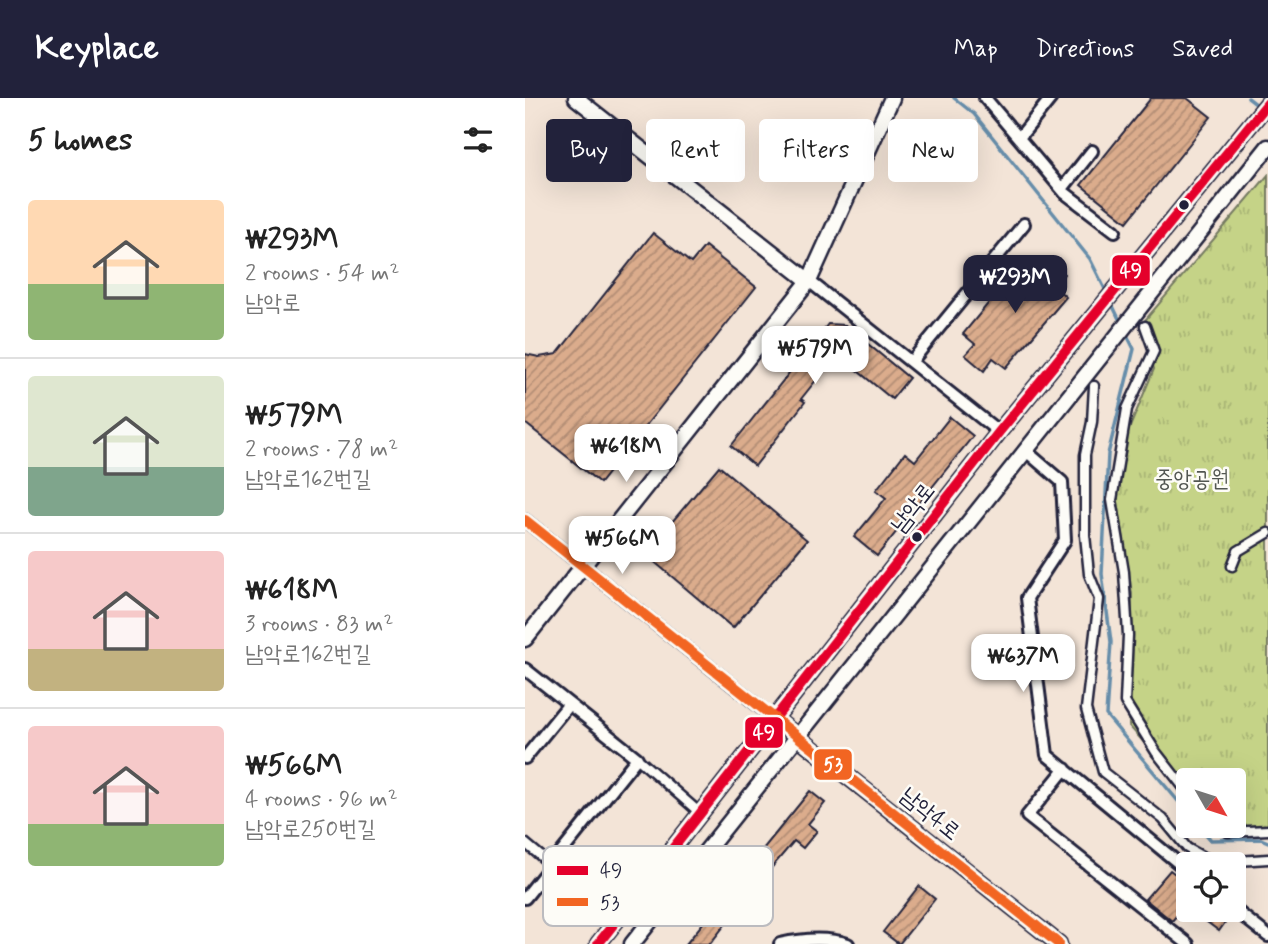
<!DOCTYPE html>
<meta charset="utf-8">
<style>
body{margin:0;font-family:Mynerve,"Poor Story",sans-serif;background:#f6f6f6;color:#222;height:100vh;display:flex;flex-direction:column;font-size:26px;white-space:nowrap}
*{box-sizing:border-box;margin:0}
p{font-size:23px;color:#767676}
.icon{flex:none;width:38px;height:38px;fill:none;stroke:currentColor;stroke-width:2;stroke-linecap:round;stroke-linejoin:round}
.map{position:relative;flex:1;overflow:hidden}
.panel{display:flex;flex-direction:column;background:#fff;width:525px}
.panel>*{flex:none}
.hud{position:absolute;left:21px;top:21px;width:616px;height:63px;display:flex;gap:14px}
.needle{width:46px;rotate:129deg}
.controls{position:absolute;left:651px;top:670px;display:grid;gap:14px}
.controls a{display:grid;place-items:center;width:70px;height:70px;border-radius:7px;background:#fff;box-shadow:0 7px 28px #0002;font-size:35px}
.price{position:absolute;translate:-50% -60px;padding:0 16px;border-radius:14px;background:#fff;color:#222;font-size:23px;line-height:46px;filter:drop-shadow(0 2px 4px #0008)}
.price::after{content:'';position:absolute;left:50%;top:42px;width:21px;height:16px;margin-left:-10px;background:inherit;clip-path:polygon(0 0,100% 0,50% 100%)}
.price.active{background:#22223b;color:#fff}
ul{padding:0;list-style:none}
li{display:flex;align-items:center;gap:21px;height:175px;padding:0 28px}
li+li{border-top:2px solid #e0e0e0}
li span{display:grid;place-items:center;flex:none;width:196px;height:140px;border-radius:7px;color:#555}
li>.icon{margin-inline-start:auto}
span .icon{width:84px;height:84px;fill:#fffc;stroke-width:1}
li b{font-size:30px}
h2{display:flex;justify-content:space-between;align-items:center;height:84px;padding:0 28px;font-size:30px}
.chip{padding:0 24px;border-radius:7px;background:#fff;box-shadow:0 7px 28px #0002;font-size:24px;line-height:63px}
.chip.active{background:#22223b;color:#fff}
header{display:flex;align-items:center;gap:42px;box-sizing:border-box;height:98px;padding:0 35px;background:#22223b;color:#fff}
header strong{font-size:33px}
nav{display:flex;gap:38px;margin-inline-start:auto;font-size:24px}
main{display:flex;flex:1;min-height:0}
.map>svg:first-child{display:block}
.park{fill:url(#park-tufts);stroke:#747a61;stroke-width:2}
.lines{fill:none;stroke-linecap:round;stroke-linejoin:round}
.stream{stroke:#668daa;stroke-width:3.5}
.building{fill:url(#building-hatch);stroke:#22223b;stroke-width:2}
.pedestrian-casing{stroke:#22223b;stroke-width:13}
.minor-casing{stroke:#22223b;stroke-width:16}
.tertiary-casing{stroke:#22223b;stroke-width:19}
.pedestrian{stroke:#fdfcf7;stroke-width:8}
.minor{stroke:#fdfcf7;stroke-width:10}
.tertiary{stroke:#fdfcf7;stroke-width:14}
.bus-1-casing{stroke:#fdfcf7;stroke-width:16}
.bus-2-casing{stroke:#fdfcf7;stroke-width:16}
.bus-1{stroke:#e4002b;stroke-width:10}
.bus-2{stroke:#f26522;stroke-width:10}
.bus-dot{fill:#22223b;stroke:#fdfcf7;stroke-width:2.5}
.labels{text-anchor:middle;stroke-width:5;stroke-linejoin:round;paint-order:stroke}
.park-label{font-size:23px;fill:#535752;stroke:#fdfcf7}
.street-label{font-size:23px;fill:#22223b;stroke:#fdfcf7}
.key{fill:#fdfcf7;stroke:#bbbbbf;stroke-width:2}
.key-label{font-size:19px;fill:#22223b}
.line-badge{stroke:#fdfcf7;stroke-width:2.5}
.badge-label{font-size:19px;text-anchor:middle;font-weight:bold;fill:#fff}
</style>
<header>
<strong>Keyplace</strong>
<nav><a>Map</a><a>Directions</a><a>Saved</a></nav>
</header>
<main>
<section class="panel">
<h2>5 homes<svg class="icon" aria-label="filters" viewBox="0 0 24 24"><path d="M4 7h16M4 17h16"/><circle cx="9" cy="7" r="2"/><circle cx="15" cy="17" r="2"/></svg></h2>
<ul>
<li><span style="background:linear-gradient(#ffd9b3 60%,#8fb573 0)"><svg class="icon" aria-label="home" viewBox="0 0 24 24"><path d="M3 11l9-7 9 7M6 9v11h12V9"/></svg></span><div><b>₩293M</b><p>2 rooms · 54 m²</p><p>남악로</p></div></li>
<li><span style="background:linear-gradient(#dfe7d0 65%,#7fa58c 0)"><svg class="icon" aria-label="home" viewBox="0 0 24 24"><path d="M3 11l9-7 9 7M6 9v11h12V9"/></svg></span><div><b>₩579M</b><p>2 rooms · 78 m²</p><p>남악로162번길</p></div></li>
<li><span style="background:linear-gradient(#f6c9c9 70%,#c2b280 0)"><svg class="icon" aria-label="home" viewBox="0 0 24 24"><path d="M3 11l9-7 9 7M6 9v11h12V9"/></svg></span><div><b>₩618M</b><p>3 rooms · 83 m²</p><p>남악로162번길</p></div></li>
<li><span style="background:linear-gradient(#f6c9c9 70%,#8fb573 0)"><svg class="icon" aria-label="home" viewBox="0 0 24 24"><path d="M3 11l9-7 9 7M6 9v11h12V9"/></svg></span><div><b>₩566M</b><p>4 rooms · 96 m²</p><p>남악로250번길</p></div></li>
</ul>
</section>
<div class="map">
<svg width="743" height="846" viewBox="0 0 743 846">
<defs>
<pattern id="park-tufts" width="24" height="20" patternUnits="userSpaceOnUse" patternTransform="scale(1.75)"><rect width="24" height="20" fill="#c5d387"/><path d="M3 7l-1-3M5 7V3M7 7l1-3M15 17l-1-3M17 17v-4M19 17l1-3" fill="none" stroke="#a9b575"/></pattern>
<pattern id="building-hatch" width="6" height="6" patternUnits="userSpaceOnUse" patternTransform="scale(1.75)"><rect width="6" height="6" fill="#dbac8c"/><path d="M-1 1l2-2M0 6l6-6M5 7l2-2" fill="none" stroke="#b18c74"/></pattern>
</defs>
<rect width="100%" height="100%" fill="#f3e4d7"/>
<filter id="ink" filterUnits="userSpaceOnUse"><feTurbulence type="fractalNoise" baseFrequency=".0143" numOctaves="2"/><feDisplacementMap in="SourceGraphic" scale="14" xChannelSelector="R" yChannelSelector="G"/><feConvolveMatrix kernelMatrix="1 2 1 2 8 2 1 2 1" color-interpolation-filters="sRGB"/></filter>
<g filter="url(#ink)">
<path class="park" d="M743 77V731L709 726V682H663V694L604 628 607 496 588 370 629 271 616 227Z"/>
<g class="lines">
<path class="stream" d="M429 0 449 16 565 161 583 197
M723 0 736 10
M586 204 596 225
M601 235 609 251 583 356 577 476 586 544 581 617 663 715
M674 728 686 742 736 741 743 744"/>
</g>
<path class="building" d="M626 0H662L686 19 602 124 556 87Z
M128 135 166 165 180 148 231 189 75 385 0 325V256L14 259 32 256Z
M522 162 539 176 529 188 541 199 481 270 468 260 459 273 440 257 450 246 438 236 498 163 512 174Z
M303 226 320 227 384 280 367 301 312 256 276 301 280 304 230 368 206 348Z
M425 319 448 338 352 458 329 439 361 400 351 392 380 355 390 363Z
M194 368 282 442 208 530 120 456Z
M285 693 300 705 283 726 292 733 278 750 269 743 231 788 240 795 226 812 217 805 185 846H161Z
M645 772 663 786V804L647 823 620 801Z
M394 788 410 801 374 846 358 834Z
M666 812H695L704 819 694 833Z"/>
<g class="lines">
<defs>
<path id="pedestrian" d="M620 228 629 253 602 311 587 402 599 474 603 537 600 604 631 654 663 695
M569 288 567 324 560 357V437L564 476 574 501 561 611 578 674 638 721 662 750 678 759 697 764 743 761
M707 468 713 453 743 435
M112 660 175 715
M694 728 703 734 743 732
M0 745 92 822"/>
<path id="minor" d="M460 0 540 95 590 133
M494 40 526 0
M537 91 567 53
M284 183 474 334
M386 264 499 126
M501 353 537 384 540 442 502 500 522 657 663 773
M0 422 249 620
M0 571 112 660 0 800
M0 660 44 606
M540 671 502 718 663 846
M709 811 743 838
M255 846C278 841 301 839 323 846"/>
<path id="tertiary" d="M51 0 284 183
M0 541 284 183 367 0
M249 620 534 846
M73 846 474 334 743 5
M107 846 743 49"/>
</defs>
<use href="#pedestrian" class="pedestrian-casing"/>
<use href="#minor" class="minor-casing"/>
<use href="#tertiary" class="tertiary-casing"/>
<use href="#pedestrian" class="pedestrian"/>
<use href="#minor" class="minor"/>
<use href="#tertiary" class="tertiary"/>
<defs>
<path id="bus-1" d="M73 846 474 334 743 5"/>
<path id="bus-2" d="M0 422 534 846"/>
</defs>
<use href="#bus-1" class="bus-1-casing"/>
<use href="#bus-2" class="bus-2-casing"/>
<use href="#bus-1" class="bus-1"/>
<use href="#bus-2" class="bus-2"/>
</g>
</g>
<g class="bus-dot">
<circle cx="659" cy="107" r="6"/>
<circle cx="392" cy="439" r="6"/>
</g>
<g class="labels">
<g class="park-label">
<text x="667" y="388">중앙공원</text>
</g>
<g class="street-label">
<text transform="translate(387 409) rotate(-52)" y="8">남악로</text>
<text transform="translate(406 715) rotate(39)" y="8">남악4로</text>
</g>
</g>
<rect x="18" y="748" width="230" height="80" rx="10" class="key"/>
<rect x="32" y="768" width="31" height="9" fill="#e4002b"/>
<rect x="32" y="800" width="31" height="8" fill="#f26522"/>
<g class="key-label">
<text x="75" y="779">49</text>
<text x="75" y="811">53</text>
</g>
<g class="line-badge">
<rect x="586" y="156" width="40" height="33" rx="7" fill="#e4002b"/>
<rect x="219" y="618" width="40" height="33" rx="7" fill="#e4002b"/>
<rect x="288" y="650" width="40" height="33" rx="7" fill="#f26522"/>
</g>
<g class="badge-label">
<text x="606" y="179">49</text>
<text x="239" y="641">49</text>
<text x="308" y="673">53</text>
</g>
</svg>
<div class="controls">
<a><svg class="needle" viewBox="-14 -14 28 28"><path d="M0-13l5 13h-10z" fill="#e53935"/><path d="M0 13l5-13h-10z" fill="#767676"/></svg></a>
<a><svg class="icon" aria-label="locate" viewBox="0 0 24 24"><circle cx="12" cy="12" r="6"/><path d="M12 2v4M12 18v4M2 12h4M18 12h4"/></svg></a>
</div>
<b class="price active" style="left:490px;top:217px">₩293M</b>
<b class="price" style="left:290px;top:288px">₩579M</b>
<b class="price" style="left:101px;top:386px">₩618M</b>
<b class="price" style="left:97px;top:478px">₩566M</b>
<b class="price" style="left:498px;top:596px">₩637M</b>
<div class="hud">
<a class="chip active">Buy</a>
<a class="chip">Rent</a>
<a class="chip">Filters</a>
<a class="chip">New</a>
</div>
</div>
</main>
